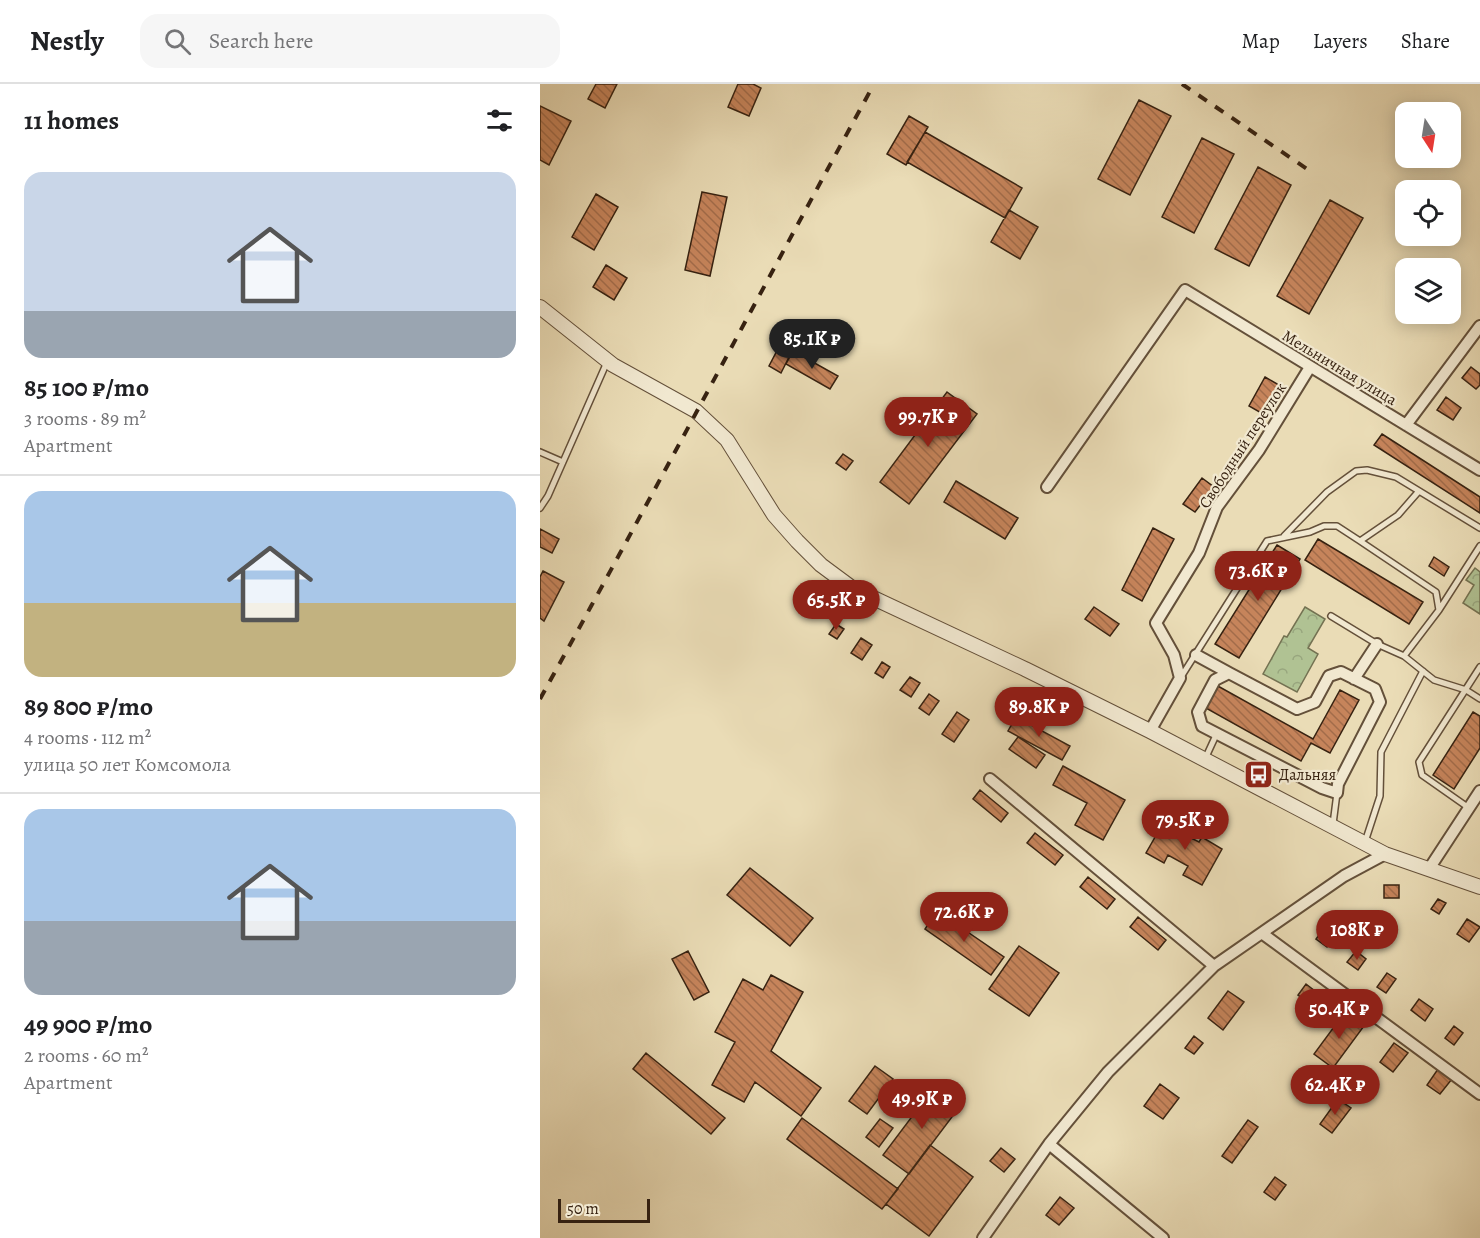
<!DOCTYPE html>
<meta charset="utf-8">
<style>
body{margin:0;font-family:Alegreya,serif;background:#f6f6f6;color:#202124;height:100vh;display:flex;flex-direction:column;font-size:22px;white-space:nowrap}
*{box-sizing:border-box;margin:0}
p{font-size:20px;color:#757577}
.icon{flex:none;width:33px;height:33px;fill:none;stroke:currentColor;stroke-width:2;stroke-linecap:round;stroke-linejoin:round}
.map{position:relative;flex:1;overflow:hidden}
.sheet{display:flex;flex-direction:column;background:#fff;width:540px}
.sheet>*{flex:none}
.needle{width:39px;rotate:168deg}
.controls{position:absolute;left:855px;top:18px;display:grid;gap:12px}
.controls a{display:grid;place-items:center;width:66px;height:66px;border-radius:12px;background:#fff;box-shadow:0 3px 15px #0003;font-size:30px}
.scale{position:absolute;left:18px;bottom:15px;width:92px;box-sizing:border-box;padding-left:6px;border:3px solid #372211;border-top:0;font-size:16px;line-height:21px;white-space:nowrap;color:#372211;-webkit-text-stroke:4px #f1e8d0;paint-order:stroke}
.price{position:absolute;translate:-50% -51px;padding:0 14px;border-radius:21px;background:#8f2418;color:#fff;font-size:20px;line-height:39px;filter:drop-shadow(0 2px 3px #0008)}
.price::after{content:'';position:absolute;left:50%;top:36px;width:18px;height:14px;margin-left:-9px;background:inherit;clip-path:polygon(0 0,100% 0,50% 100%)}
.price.active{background:#222;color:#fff}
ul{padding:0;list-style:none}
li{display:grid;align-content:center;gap:12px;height:318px;padding:0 24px}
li+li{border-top:2px solid #e0e0e0}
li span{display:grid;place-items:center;height:186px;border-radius:18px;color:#555}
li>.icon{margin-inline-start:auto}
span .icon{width:108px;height:108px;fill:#fffc;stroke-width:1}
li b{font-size:26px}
h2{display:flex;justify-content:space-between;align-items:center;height:72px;padding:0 24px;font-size:26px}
header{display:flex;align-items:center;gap:36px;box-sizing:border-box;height:84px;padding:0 30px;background:#fff;border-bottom:2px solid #e0e0e0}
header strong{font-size:28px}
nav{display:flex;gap:33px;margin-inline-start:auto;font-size:21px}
.search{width:420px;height:54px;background:#f6f6f6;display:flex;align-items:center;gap:15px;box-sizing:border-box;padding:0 21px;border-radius:18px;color:#757577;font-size:22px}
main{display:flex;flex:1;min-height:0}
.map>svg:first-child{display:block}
.forest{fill:url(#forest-crowns);stroke:#747252;stroke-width:1.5}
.building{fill:url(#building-back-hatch);stroke:#372211;stroke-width:1.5}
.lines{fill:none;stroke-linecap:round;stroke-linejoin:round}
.service-casing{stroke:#64503a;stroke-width:8}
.minor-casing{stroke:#64503a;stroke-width:14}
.tertiary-casing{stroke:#64503a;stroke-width:16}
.service{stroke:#f1e8d0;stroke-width:5}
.minor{stroke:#f1e8d0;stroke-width:10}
.tertiary{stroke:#f1e8d0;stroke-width:14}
.rail{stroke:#372211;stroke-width:4;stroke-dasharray:10 10;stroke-linecap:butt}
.labels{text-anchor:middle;stroke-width:4.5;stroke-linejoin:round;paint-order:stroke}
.street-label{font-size:16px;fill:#372211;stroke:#f1e8d0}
.poi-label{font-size:16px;fill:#372211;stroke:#f1e8d0;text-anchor:start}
</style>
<header>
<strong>Nestly</strong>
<div class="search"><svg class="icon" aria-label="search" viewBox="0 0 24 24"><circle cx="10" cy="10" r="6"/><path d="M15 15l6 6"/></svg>Search here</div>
<nav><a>Map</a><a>Layers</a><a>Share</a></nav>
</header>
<main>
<section class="sheet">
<h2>11 homes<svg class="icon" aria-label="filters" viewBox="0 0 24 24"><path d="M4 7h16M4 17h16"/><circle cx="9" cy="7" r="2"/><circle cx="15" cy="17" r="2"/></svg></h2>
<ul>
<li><span style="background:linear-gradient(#c9d6e8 75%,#9aa5b1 0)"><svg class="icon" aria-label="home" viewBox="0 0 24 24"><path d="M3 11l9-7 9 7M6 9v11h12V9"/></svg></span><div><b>85 100 ₽/mo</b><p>3 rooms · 89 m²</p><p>Apartment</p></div></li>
<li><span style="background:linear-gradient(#a9c7e8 60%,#c2b280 0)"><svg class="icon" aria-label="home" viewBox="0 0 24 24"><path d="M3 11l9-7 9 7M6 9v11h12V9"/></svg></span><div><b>89 800 ₽/mo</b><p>4 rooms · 112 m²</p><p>улица 50 лет Комсомола</p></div></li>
<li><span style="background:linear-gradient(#a9c7e8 60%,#9aa5b1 0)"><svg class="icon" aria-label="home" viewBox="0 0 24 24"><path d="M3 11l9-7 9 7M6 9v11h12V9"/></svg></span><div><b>49 900 ₽/mo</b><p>2 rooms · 60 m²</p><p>Apartment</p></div></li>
</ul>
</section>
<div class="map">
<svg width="940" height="1154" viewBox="0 0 940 1154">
<defs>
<pattern id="forest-crowns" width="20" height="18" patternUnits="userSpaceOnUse" patternTransform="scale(1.5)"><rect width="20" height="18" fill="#b0c293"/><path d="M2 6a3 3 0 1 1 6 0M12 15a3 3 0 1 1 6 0" fill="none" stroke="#98a67e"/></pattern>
<pattern id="building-back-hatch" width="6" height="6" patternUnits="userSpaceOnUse" patternTransform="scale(1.5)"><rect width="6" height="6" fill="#c6845b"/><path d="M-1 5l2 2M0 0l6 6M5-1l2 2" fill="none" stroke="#a26c4a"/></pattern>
</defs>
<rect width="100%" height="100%" fill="#eadcb6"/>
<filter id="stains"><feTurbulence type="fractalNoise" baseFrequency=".00333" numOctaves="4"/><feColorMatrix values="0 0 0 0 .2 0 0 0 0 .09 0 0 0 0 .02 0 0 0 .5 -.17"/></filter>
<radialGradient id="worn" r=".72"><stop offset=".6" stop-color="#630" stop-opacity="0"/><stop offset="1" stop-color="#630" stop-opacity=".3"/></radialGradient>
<path class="forest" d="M935 484 940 488V530L923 519 934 501 926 496Z
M765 523 785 535 768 564 778 570 757 608 723 590 744 552 747 553Z"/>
<path class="building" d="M56 0H77L65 24 48 15Z
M198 0H213L221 4 209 32 188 23Z
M599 16 631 32 590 111 558 95Z
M0 22 31 37 9 81 0 76Z
M369 32 388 43 366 81 347 70Z
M385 48 482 104 465 134 367 78Z
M662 54 694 70 654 149 622 133Z
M718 83 751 101 709 182 675 165Z
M162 108 187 113 170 192 145 186Z
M56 110 78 123 54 166 32 153Z
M790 116 823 134 769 230 737 212Z
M469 126 498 143 480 175 451 158Z
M66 181 87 194 74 216 53 203Z
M240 261 252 267 241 289 229 282Z
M253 267 298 292 290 305 246 280Z
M931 283 940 290V301L936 305 922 294Z
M725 293 739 301 723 330 709 322Z
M407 308 437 330 369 420 340 398Z
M906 313 921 324 913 336 897 326Z
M842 350 940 413V429L834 361Z
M303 370 313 377 306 386 296 379Z
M662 394 674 403 655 428 643 420Z
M416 397 478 434 465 455 404 418Z
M613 444 634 455 602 517 582 506Z
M0 445 19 455 12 469 0 463Z
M778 455 883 518 869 540 765 476Z
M737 461 760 475 699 574 675 560Z
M894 473 909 483 904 492 889 482Z
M3 487 24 498 4 537 0 534V493Z
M554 523 579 540 570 552 545 535Z
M296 540 304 545 297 555 289 550Z
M321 554 332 561 322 576 311 569Z
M342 578 350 583 343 594 335 589Z
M370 593 380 599 371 613 360 606Z
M676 601 773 655 800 606 819 616 790 669 771 659 761 677 664 623Z
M389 610 399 617 389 631 379 624Z
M417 628 429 636 414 658 402 650Z
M933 628 940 632V664L914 705 893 691Z
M476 633 530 662 522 676 468 647Z
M478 653 505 671 496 684 469 665Z
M523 682 585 716 563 756 535 741 547 719 513 701Z
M440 706 468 729 461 738 433 715Z
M626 734 647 745 645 751 659 758 662 753 682 765 662 801 643 791 648 782 628 771 624 779 606 769Z
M495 749 523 771 515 781 487 759Z
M210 784 273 834 250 862 187 811Z
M548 793 575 815 567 825 540 803Z
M844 801H859V814H844Z
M898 815 906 819 899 830 891 825Z
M397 827 464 873 451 891 385 845Z
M598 833 626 856 618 866 590 843Z
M927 835 940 843 929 858 917 850Z
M785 843 796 851 787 863 776 855Z
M479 862 519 889 489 932 449 905Z
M148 867 169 908 154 916 132 875Z
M816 867 826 875 818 886 807 878Z
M847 889 856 895 846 909 837 903Z
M231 891 263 908 231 967 281 1004 261 1032 215 998 204 1018 172 1001 195 958 175 948 203 895 223 906Z
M766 900 780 911 772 922 758 911Z
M688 907 704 918 683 946 668 934Z
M879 915 893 925 885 937 871 926Z
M805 928 824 942 793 984 774 970Z
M914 942 923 949 914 961 905 954Z
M654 952 663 959 654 970 645 964Z
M854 959 868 969 853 988 840 978Z
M106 969 185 1034 171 1050 93 985Z
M335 982 353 995 327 1030 309 1017Z
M898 985 912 995 900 1010 887 1001Z
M620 1000 639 1014 623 1035 604 1022Z
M395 1002 421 1021 369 1090 343 1071Z
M798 1015 811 1024 792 1049 780 1040Z
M262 1034 358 1105 342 1125 247 1055Z
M340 1035 353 1044 339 1063 326 1053Z
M708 1036 718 1043 692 1079 682 1072Z
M390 1061 433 1093 389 1152 346 1120Z
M461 1064 475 1075 464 1088 450 1077Z
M735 1093 746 1101 735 1116 724 1108Z
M520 1113 534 1124 519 1141 506 1131Z"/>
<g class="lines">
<defs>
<path id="service" d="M0 368 23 378
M0 424 8 412 67 278
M744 452 787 408 816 387 827 386 856 393 940 444
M820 457 896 508 899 526 864 572
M899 526 940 462
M791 532 837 560 864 572 894 596 926 606 940 615
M641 593 727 457 770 448 784 442H797L820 457 858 431 879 407
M665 675 677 649
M929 724 882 691 879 678 940 583
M793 740 797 709
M825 758 840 712 841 668 883 587"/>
<path id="minor" d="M866 341 940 242
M507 403 645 206 940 386
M656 571 689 589
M801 588 835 605 840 618 798 700 797 709 782 704 662 642 658 628 675 596 689 589 757 625 775 618 789 592Z
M814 595 837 560
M610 647 640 594 634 571 616 539 659 469 677 423 719 366 770 283
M450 695 674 882
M889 785 940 707
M723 850 940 1010
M509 1060 623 1154
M443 1154 509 1060 568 988 674 882 804 792 845 770"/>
<path id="tertiary" d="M0 223 73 281 156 327 187 356 234 431 257 457 281 481 312 504 485 585 610 647 845 770 940 803"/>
</defs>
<use href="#service" class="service-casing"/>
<use href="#minor" class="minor-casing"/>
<use href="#tertiary" class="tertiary-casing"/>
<use href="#service" class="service"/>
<use href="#minor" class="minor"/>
<use href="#tertiary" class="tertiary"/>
<path class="rail" d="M642 0 773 89
M0 615C113 411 222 205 334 0"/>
</g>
<defs>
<symbol id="bus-square" viewBox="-11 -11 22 22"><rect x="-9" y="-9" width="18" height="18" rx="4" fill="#8f2418" stroke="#f1e8d0"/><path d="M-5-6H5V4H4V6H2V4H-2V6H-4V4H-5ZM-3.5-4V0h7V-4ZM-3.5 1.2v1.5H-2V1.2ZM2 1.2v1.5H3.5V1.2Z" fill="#fff"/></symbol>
</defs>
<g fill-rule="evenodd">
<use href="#bus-square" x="702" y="674" width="33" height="33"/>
</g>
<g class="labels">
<g class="street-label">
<text transform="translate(800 283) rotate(31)" y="6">Мельничная улица</text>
<text transform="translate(702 361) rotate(-57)" y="6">Свободный переулок</text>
</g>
<g class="poi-label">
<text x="739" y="696">Дальняя</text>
</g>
</g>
<rect width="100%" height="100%" filter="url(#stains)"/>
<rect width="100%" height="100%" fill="url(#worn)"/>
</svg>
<div class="controls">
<a><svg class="needle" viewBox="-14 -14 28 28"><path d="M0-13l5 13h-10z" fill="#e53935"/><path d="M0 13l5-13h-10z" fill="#757577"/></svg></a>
<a><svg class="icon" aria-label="locate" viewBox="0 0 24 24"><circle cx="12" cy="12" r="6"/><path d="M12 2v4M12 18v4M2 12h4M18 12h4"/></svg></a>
<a><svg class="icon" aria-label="layers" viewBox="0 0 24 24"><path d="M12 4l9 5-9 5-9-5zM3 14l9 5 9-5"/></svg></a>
</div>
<div class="scale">50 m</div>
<b class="price active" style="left:272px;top:286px">85.1K ₽</b>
<b class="price" style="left:388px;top:364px">99.7K ₽</b>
<b class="price" style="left:718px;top:518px">73.6K ₽</b>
<b class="price" style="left:296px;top:547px">65.5K ₽</b>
<b class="price" style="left:499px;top:654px">89.8K ₽</b>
<b class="price" style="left:645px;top:767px">79.5K ₽</b>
<b class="price" style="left:424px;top:859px">72.6K ₽</b>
<b class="price" style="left:817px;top:877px">108K ₽</b>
<b class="price" style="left:799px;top:956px">50.4K ₽</b>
<b class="price" style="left:795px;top:1032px">62.4K ₽</b>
<b class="price" style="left:382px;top:1046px">49.9K ₽</b>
</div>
</main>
